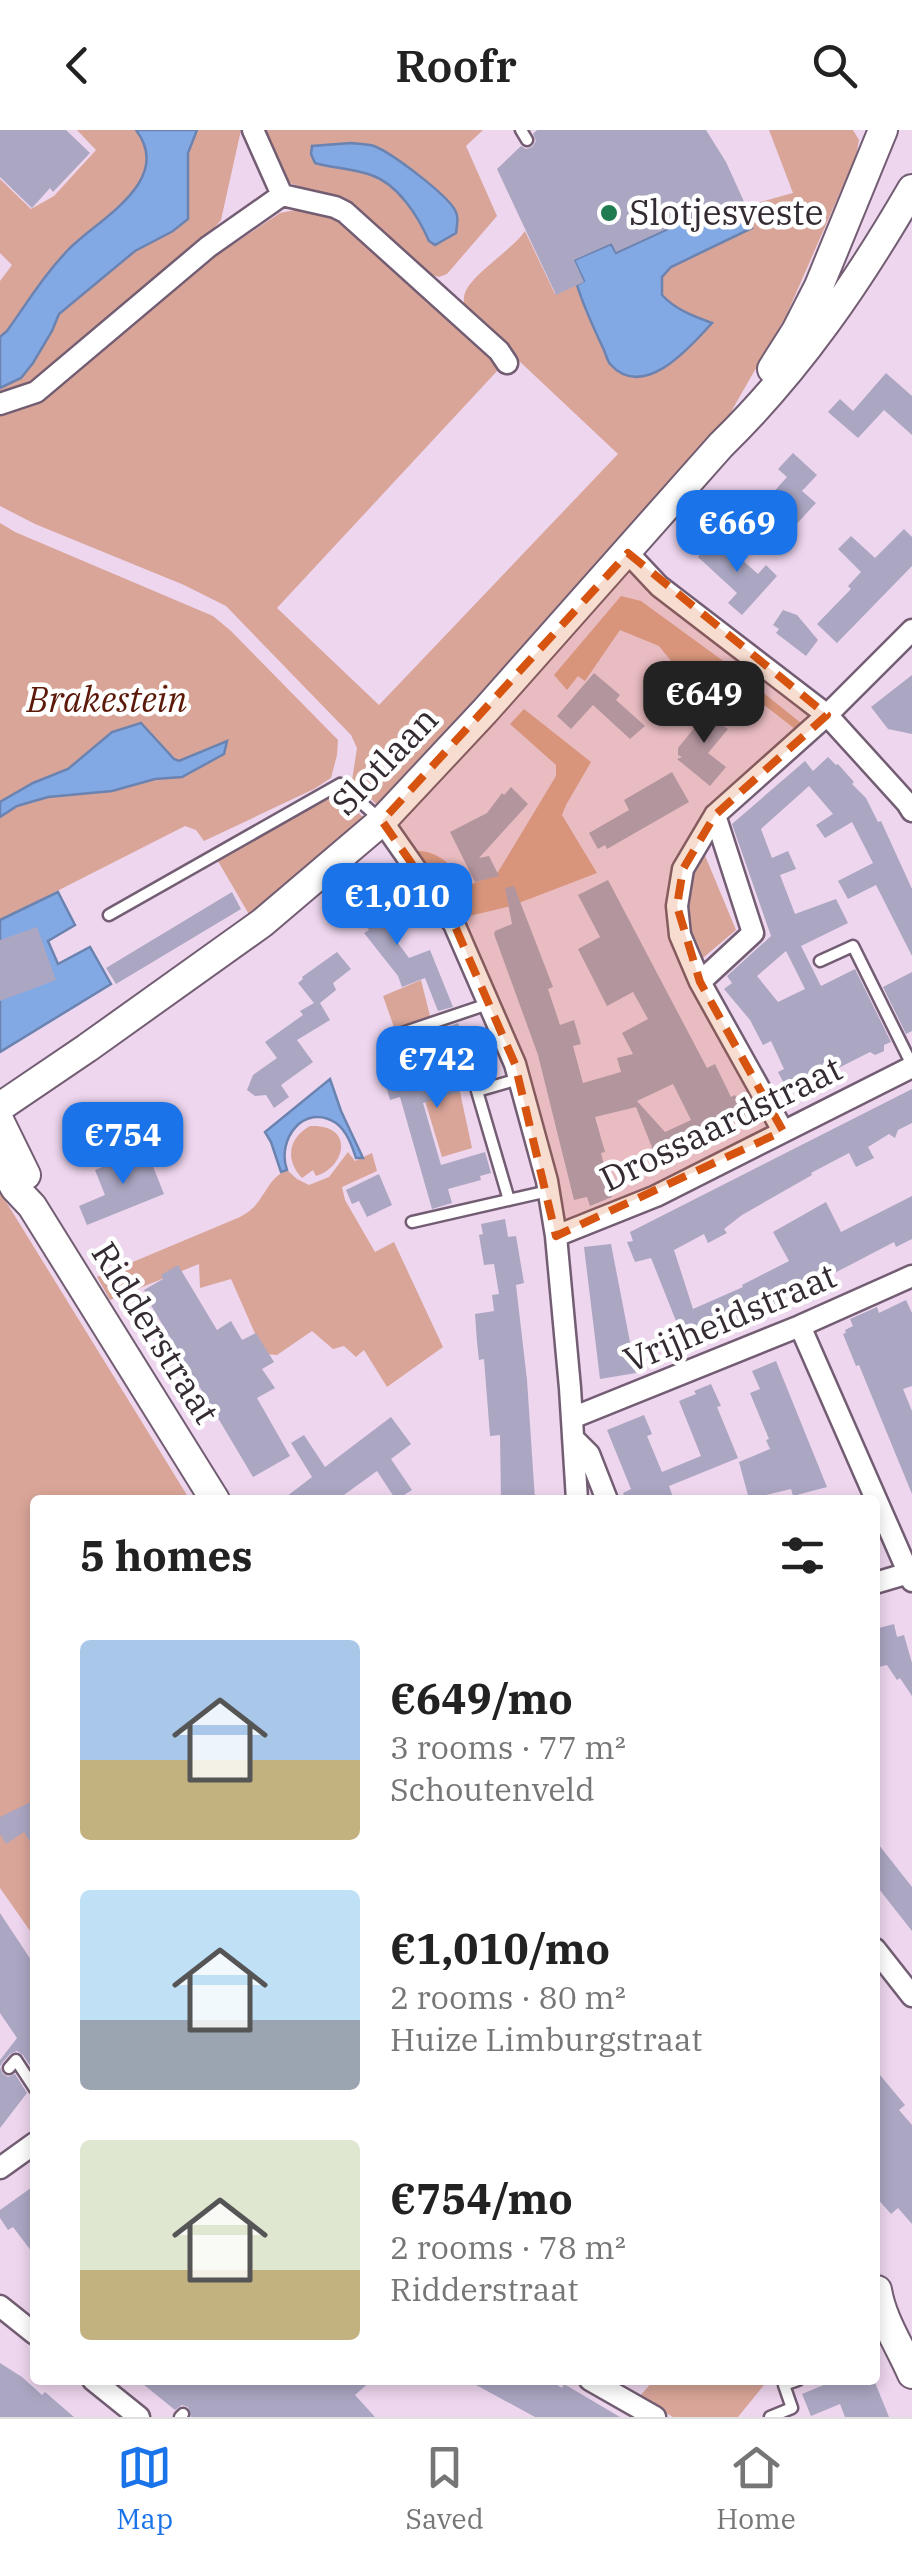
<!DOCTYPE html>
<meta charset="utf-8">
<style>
body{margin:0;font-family:"IBM Plex Serif",serif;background:#f2f2f2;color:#222;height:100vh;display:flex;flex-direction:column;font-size:38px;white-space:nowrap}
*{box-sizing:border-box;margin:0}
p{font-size:32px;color:#767676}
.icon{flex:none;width:55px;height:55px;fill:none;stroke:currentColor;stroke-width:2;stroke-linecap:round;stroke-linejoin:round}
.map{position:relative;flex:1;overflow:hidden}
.details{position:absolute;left:30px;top:1365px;width:850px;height:890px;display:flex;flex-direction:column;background:#fff;border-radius:10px;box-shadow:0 5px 15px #0003}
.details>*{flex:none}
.price{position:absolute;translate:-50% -85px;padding:0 22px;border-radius:20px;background:#1a73e8;color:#fff;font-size:32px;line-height:65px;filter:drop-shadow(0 2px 5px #0008)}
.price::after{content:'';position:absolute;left:50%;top:60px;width:30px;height:22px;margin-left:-15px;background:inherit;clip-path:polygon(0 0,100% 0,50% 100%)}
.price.active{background:#222;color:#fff}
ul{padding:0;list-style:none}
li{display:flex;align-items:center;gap:30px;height:250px;padding:0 50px}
li span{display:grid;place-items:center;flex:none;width:280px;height:200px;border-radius:10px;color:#555}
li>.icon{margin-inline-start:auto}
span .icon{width:120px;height:120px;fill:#fffc;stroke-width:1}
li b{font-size:42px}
h2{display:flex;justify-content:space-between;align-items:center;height:120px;padding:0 50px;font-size:42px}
header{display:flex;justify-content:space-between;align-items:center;height:130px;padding:0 50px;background:#fff;font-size:45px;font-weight:600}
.menu{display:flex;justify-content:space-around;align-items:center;height:140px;border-top:2px solid #e0e0e0;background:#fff;font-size:28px;color:#767676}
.menu a{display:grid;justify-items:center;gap:5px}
.menu .active{color:#1a73e8}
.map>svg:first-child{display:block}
.green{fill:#d9a598;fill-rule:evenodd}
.water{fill:#83a9e5;stroke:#6b83b0;stroke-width:2.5}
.building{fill:#aba6c2;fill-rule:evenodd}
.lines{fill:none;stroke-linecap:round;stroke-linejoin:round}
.lane-casing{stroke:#725d72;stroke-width:15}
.street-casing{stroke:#725d72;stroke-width:25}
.secondary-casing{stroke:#725d72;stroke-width:32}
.lane{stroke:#fff;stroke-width:10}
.street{stroke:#fff;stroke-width:20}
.secondary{stroke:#fff;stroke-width:28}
.marked{fill:#d65410;fill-opacity:0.2;stroke:#d65410;stroke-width:8;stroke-dasharray:20 12;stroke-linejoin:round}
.poi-dot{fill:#1f7b50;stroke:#fff;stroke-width:4}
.labels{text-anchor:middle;stroke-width:9;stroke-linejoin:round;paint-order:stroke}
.poi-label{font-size:35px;fill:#342b33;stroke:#fff;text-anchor:start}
.park-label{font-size:35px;font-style:italic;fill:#5c1808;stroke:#fff}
.street-label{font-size:35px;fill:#342b33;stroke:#fff}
</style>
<header><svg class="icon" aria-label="back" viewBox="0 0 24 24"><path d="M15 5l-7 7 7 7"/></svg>Roofr<svg class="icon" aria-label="search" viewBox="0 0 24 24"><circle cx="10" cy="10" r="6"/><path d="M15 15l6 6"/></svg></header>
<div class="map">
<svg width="912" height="2287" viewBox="0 0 912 2287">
<rect width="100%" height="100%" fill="#eed6ee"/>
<path class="green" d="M77 0H241L221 90 198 117 31 256 0 265V151L12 135 0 123V49L31 79 54 66 96 20Z
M259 0H483L466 16 497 86 447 144 439 147 428 144 346 73 287 52ZM351 13 372 15 398 31 435 115 429 111C418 86 399 54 371 45 354 39 334 38 315 33Z
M769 0H853L859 10 856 26 786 186 716 308 386 684 352 650 357 618 351 605 226 476 184 455 35 394 0 376V280L193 141 280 83 306 78 341 90 484 217 498 240 277 478 379 575 618 324 465 180C464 173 463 168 465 163 471 145 512 120 525 101L555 164 577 155 586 182 711 193C693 186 676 180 662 165V147L670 137 752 98 746 76 793 63Z
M0 393 15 402 213 486 231 501 338 610 337 625 331 648 314 659 204 711 196 700 185 696 0 790Z
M621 466 641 471 726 533 801 593 795 599 714 536 702 540 660 586 645 570 675 536 659 516 620 500 585 551 578 546 567 560 554 545Z
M524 579 591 632 566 675 562 685 597 743 511 776 461 788 456 777 416 721C440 720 454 739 470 755L498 742 556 646V635L510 594Z
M336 663 373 696 254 793 215 726Z
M704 723 736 800 697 833 683 786 691 748Z
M421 850 430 886 421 892 395 900 383 866Z
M422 961 445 966 460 962 472 1018 442 1027Z
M310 996C356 994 345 1038 316 1046L313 1040 302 1048C285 1030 288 1008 310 996Z
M348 1022 355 1031 372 1023 377 1041 342 1057 345 1070 375 1122 394 1112 443 1217 387 1257 364 1220 356 1227 344 1216 333 1219 312 1201 277 1225 264 1224 231 1149 200 1158 199 1134 110 1170 97 1147 240 1087C245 1084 250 1081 254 1077 266 1064 269 1048 287 1040L297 1049 309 1055 329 1047Z
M0 1062 190 1370H35V1726C29 1740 33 1744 35 1758 38 1773 35 1792 35 1808L0 1758Z
M654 2250H768L738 2287H673L639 2267Z"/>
<path class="water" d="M136 0H197L188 23V89L173 101 135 121 59 184 52 201 33 233 21 248 0 258V207L7 201C27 173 44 145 68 120 97 90 175 51 136 0Z
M351 13C358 14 367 14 374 16 392 23 446 64 455 80 459 87 457 95 456 103L435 115 429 111C418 86 398 54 371 45 354 39 333 38 315 33L311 24 312 16Z
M746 76 752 98 671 137 662 147V165C676 180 693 186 712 193 691 216 644 272 610 234 607 230 606 225 604 220 594 199 584 178 577 155L584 151 574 130 611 114 616 123 711 79 716 88Z
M141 593 174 629 179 631 227 611 224 624 182 647 155 649 112 661 48 667 17 676 0 687V672L33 653 68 639 112 602Z
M58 762 75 795 48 811 58 834 90 817 111 854 0 922V790Z
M330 949 341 981 363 1028H356C352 1016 347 1001 336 993 304 972 276 1010 287 1040L281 1042 271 1012 265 1002Z"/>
<path class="building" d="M0 0H66L90 23 53 62 50 58 32 78 0 47Z
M537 0H706L726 32 746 76 716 88 712 78 616 122 612 113 574 130 584 152 556 165 497 39 521 16 526 19 532 17 536 11 533 4Z
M886 243 912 266V305L884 280 858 308 828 282 840 269 853 281Z
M793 323 817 345 802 361 816 373 790 401 762 375 787 347 778 339Z
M904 399 912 407V436L837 513 817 494 851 459 848 456 861 442 838 419 851 406 875 428Z
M716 407 758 444 766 435 777 446 742 485 728 473 737 463 698 427Z
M783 480 797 485 818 510 806 526 776 503 779 499 773 495Z
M594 543 620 565 616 570 645 596 630 609 593 575 571 599 557 586Z
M912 545V604L888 599 871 577Z
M696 552 715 566 688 582 678 574Z
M713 575 729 588 723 596 728 599 708 623 726 637 710 656 677 629 682 627 678 625V618Z
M828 627 836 635 838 634 854 652 852 654 866 668 878 692 881 691 912 759V826L876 755 848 769 838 751 873 733 852 692 825 708 816 695 833 684 809 656 761 699 772 728 788 721 796 739 780 745 795 784 836 769 848 793 801 816 821 856 855 839 891 912 884 915V921L875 925 870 922 789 963 778 942 784 939 771 911 763 915 750 890 724 859 732 853 727 846 771 806 732 694 805 631 813 641ZM786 821 805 859 778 872 757 846Z
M672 642 689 672 607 719 605 715 598 719 589 703 629 680 624 670Z
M511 657 528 674 479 728 489 726 499 746 475 752 450 702 487 683 502 663 504 665Z
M347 747 382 792 395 782 405 795 392 805 409 828 430 820 453 877 438 881 425 848 402 857 398 846 364 803 369 800 336 755Z
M608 750 707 938 715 934 731 967 735 965 746 985 657 1030 636 977 595 987 605 1022 601 1023 612 1067 590 1076 587 1067 574 1070 538 925 494 804 495 801 512 794 505 758 514 756 553 857 548 859 560 895 574 890 581 914 573 916 583 953 621 942 617 928 633 924 622 903 648 889 633 862 607 876 578 819 600 807 578 765ZM673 954 691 990 665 1002 637 971Z
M232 762 241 779 116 854 106 838Z
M37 797 56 850 0 871V810Z
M337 822 351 839 333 853 336 860 320 873 330 890 297 910 313 932 281 955 289 967 274 978 266 965 255 966 247 960 253 945 277 928 265 912 303 885 300 881 314 873 298 853 303 849 302 847Z
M912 842V901L906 904 883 857Z
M458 893 476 946 459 951 460 962 423 973 441 1035 485 1022 491 1043 480 1046 481 1050 448 1059 452 1073 432 1079 400 967 390 970 383 945 430 932 422 908 446 901 445 898Z
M912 959V993L898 1000 895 1008 889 1004 868 1017 874 1028 856 1037 849 1023 811 1043 812 1045 742 1085 724 1099 727 1103 708 1113 704 1104 674 1120 693 1179 743 1157 742 1155 789 1131 773 1102 826 1072 841 1102 912 1066V1109L896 1117 894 1112 850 1135 764 1179V1184L749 1191 747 1187 671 1224 663 1207 680 1201 651 1128 635 1132 627 1112 633 1111 630 1102Z
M146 1019 164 1064 87 1095 79 1076 105 1065 95 1040Z
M379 1044 392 1075 367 1087 359 1071 352 1074 346 1060Z
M505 1089 508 1107 516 1106 524 1153 516 1155 527 1250 535 1370H501L500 1305 490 1306 484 1229 479 1230 477 1212 475 1184 494 1181 492 1165 499 1164 494 1134 484 1135 479 1105 483 1104 481 1094Z
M611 1114 636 1243 600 1249 584 1117Z
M178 1135 217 1200 231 1191 242 1210 256 1203 274 1232 262 1239 275 1258 257 1268 290 1326 253 1347 145 1165 147 1164 144 1160 163 1149 161 1145Z
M906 1170 912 1183V1256L903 1259 912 1281V1364L859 1235 856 1236 843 1204 846 1203 845 1200 853 1196 850 1189 877 1177 879 1183Z
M776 1231 827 1357 793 1366 791 1359 749 1369 739 1332 770 1319 766 1310 769 1309 750 1263 760 1259 752 1241Z
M711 1254 721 1276 717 1277 738 1328 669 1356 674 1370H626L623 1363 631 1359 607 1300 644 1285 652 1304 647 1306 662 1342 701 1326 679 1271 696 1264 694 1261Z
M391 1287 411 1314 391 1329 412 1360 396 1370 377 1341 337 1370H282L312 1347 291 1313 304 1305 325 1337Z
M894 1494 897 1507 904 1505 912 1533V1566L900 1548 897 1550 887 1535 875 1538V1499Z
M35 1670V1719L24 1702 6 1714 0 1704V1687Z
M875 1710 912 1757V1801L875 1754Z
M0 1783 35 1836V1943L23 1925 17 1921 10 1924 2 1933 0 1937 3 1944 8 1947 15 1944 27 1963 0 1998V1930L17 1908 0 1883Z
M875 1939 905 1975 899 1980 912 1995V2094L898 2078 891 2084 875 2066Z
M35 2055V2126L13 2097 8 2100 0 2088V2080Z
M0 2233 22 2247 42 2265 45 2262 74 2287H0Z
M138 2250H372L355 2265 375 2287H191L188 2277 182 2275 175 2280Z
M467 2250H549L562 2258 564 2254 620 2287H535Z
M825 2250H874L889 2287H845L840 2274 811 2286 802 2264 826 2254Z"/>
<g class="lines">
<defs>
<path id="lane" d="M521 0 527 10
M109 785 340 654 381 690
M820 831 853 816 912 935
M399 904 488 874
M509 1070 477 961 519 949
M412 1092 548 1061
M9 1938 16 1930 35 1959
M180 2287 183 2284
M770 2287 792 2278 784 2255 798 2250"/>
<path id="street" d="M282 65 335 77 345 82 499 221 507 233
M0 274 36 262 208 117 282 65 253 0
M628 423 659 456 827 585 907 673 912 681
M382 691 454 794 515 934 547 1051 556 1106 570 1258 577 1370
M700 852 753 803 715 685
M783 1001 700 852 680 805 677 776 683 739 715 685 827 585 912 500
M556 1106 656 1066 912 937
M800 1196 912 1451
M572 1288 800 1196 912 1146
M573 1308 589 1324 607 1370
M875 1453 912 1442
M875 1819 912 1866
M0 2038 35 2013
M0 2176 35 2204
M93 2250 139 2287
M590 2250 655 2287"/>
<path id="secondary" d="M772 239 796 201 819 156 883 0
M0 977 87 918 262 793 382 691 485 581 721 315C799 239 858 152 912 59
M0 992 26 1045
M0 1030 15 1058 32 1076 215 1370
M877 2160C882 2190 900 2216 912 2244"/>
</defs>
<use href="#lane" class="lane-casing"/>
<use href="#street" class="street-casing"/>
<use href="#secondary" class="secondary-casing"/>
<use href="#lane" class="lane"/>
<use href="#street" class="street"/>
<use href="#secondary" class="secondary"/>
</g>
<path class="marked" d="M628 423 827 585 715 685 683 739 677 776 700 852 783 1001 556 1106 515 934 454 794 382 691Z"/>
<circle class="poi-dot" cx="609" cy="83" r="10"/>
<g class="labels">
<g class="poi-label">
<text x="629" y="95">Slotjesveste</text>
</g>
<g class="park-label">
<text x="107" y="582">Brakestein</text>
</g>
<g class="street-label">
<text transform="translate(385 631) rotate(-46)" y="12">Slotlaan</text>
<text transform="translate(721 994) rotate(-26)" y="12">Drossaardstraat</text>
<text transform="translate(730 1188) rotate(-23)" y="12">Vrijheidstraat</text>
<text transform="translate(155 1203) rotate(58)" y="12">Ridderstraat</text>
</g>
</g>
</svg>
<b class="price" style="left:737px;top:445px">€669</b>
<b class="price active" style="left:704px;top:616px">€649</b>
<b class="price" style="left:397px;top:818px">€1,010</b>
<b class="price" style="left:437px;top:981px">€742</b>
<b class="price" style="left:123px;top:1057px">€754</b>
<section class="details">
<h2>5 homes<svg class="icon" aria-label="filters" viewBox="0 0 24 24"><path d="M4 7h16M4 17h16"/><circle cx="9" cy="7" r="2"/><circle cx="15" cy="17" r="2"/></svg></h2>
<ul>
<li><span style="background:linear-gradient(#a9c7e8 60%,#c2b280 0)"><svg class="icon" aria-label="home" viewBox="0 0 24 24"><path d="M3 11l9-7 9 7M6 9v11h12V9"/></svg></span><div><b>€649/mo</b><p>3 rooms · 77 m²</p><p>Schoutenveld</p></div></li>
<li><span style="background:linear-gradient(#bfe0f5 65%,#9aa5b1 0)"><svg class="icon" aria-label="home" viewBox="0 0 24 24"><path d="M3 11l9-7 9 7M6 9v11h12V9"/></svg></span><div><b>€1,010/mo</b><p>2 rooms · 80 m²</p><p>Huize Limburgstraat</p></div></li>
<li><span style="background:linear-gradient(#dfe7d0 65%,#c2b280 0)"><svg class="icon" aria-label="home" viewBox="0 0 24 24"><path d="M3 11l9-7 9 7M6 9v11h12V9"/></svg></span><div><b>€754/mo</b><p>2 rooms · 78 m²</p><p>Ridderstraat</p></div></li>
</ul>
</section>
</div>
<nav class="menu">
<a class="active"><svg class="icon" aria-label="map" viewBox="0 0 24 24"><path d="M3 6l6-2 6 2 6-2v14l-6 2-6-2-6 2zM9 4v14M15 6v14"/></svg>Map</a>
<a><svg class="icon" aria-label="saved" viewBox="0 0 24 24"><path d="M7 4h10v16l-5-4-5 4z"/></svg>Saved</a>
<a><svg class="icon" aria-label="home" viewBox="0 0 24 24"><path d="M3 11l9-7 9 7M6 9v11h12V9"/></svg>Home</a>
</nav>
